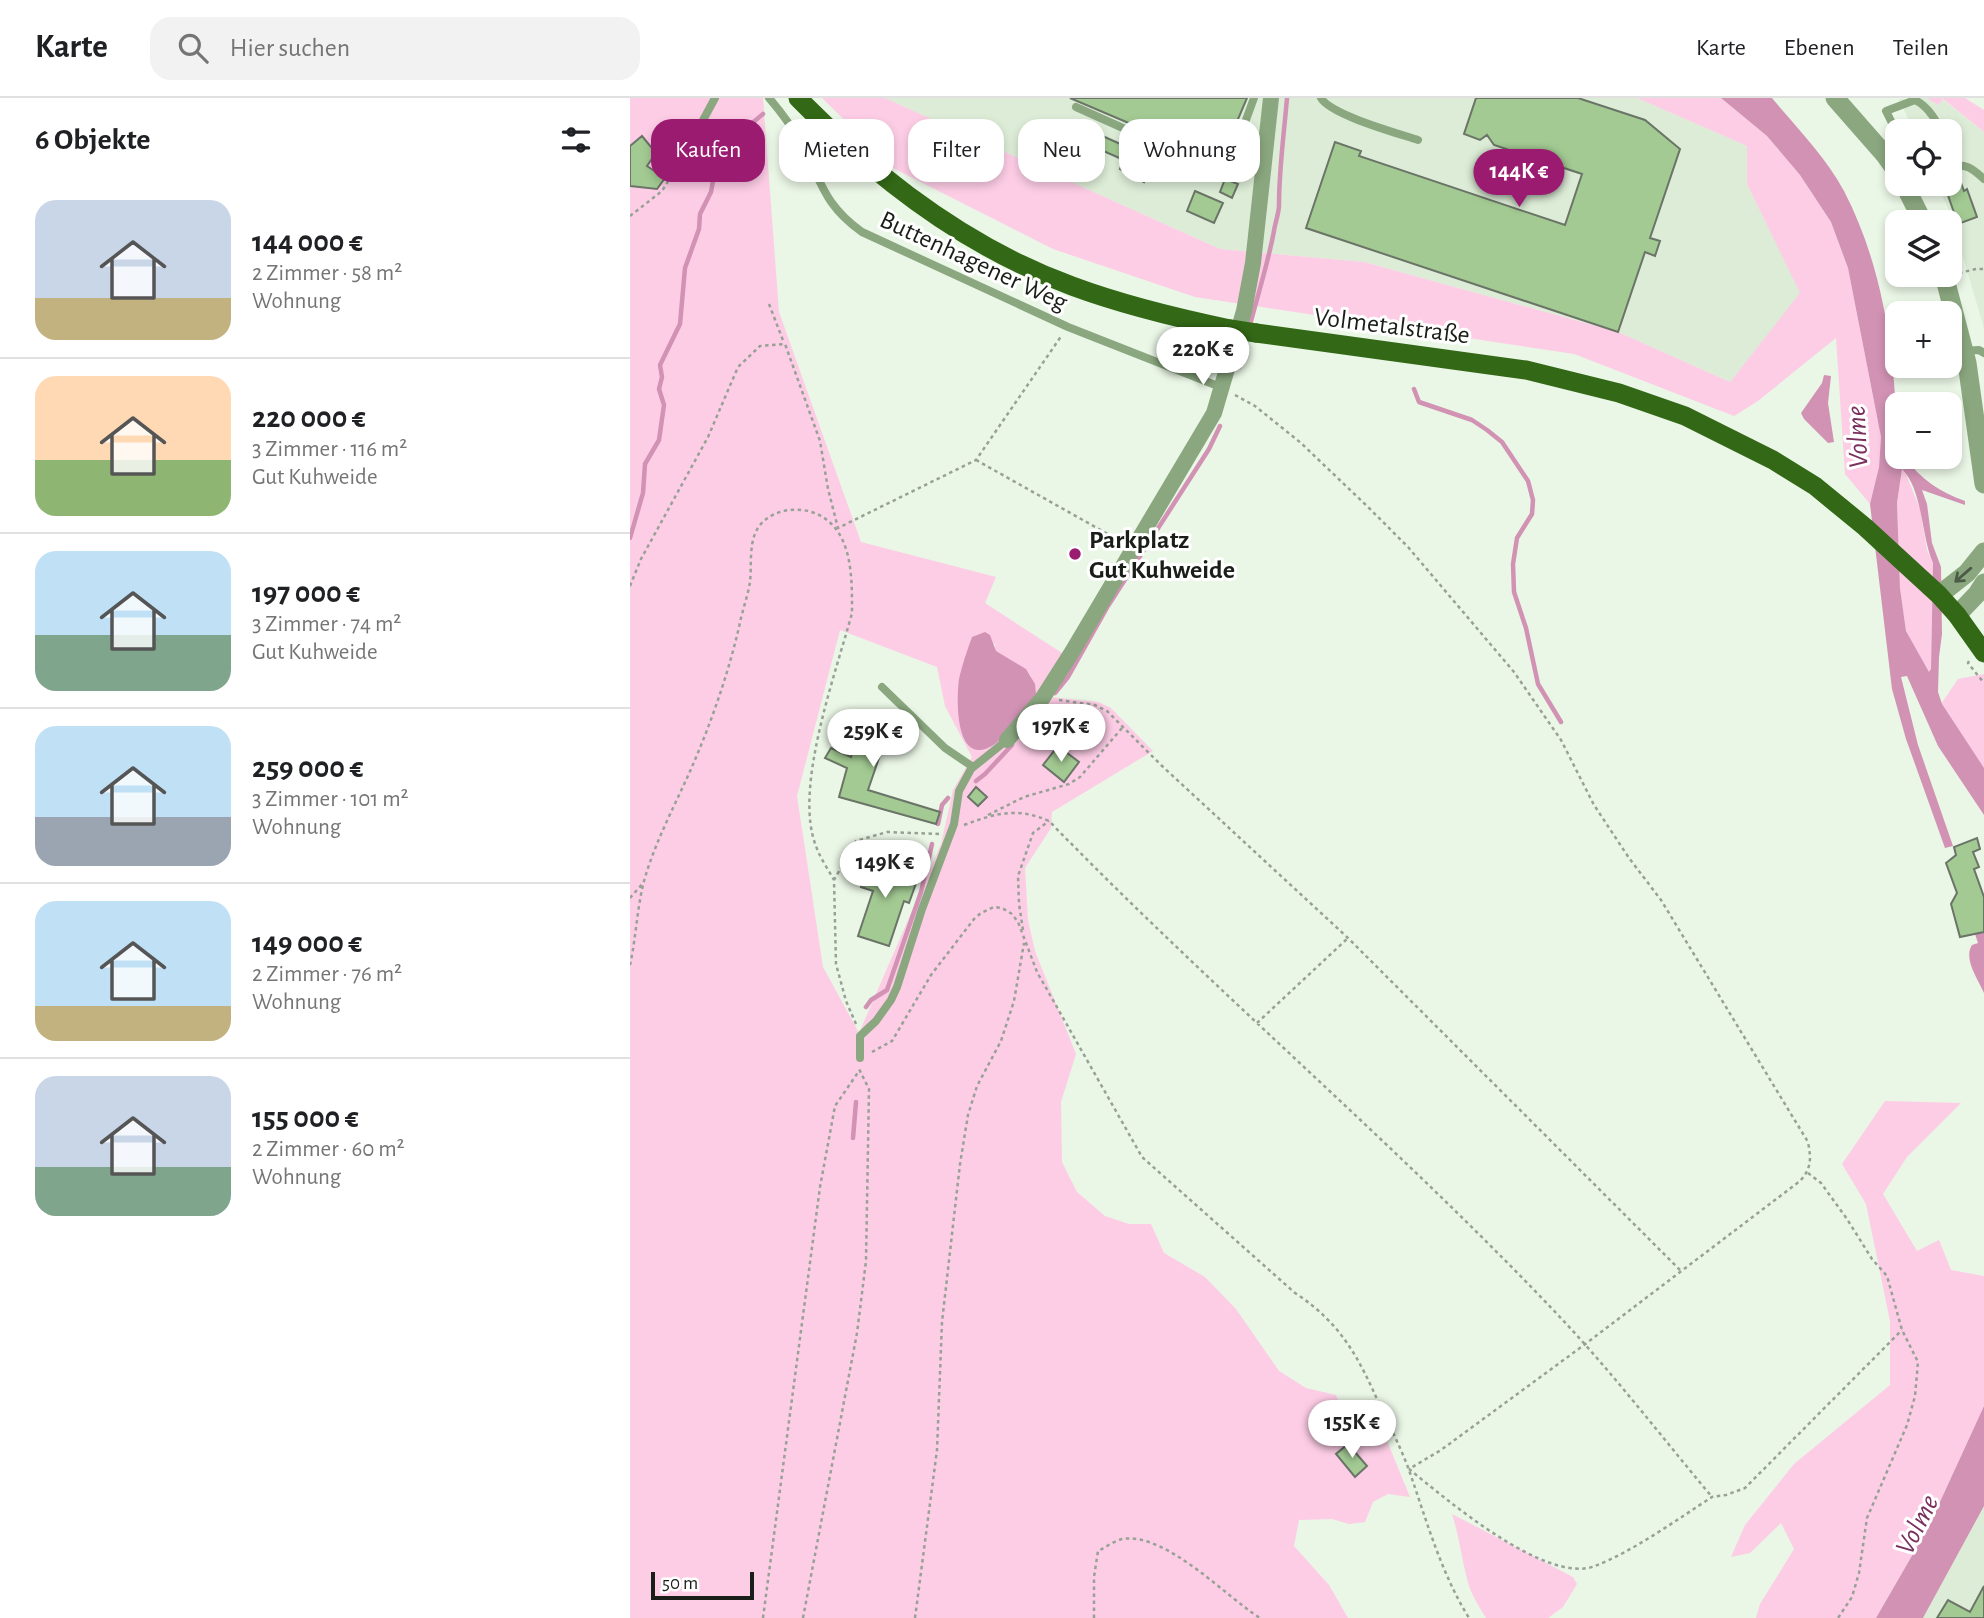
<!DOCTYPE html>
<html lang="de">
<meta charset="utf-8">
<style>
body{margin:0;font-family:"Alegreya Sans",sans-serif;background:#f2f2f2;color:#202124;height:100vh;display:flex;flex-direction:column;font-size:26px;white-space:nowrap}
*{box-sizing:border-box;margin:0}
p{font-size:23px;color:#757577}
.icon{flex:none;width:38px;height:38px;fill:none;stroke:currentColor;stroke-width:2;stroke-linecap:round;stroke-linejoin:round}
.map{position:relative;flex:1;overflow:hidden}
.side{display:flex;flex-direction:column;background:#fff;width:630px}
.side>*{flex:none}
.guide{position:absolute;left:21px;top:21px;width:665px;height:63px;display:flex;gap:14px}
.fabs{position:absolute;left:1255px;top:21px;display:grid;gap:14px}
.fabs a{display:grid;place-items:center;width:77px;height:77px;border-radius:14px;background:#fff;box-shadow:0 4px 10px #0003;font-size:35px}
.scale{position:absolute;left:21px;bottom:18px;width:103px;box-sizing:border-box;padding-left:7px;border:4px solid #1a1e18;border-top:0;font-size:19px;line-height:24px;white-space:nowrap;color:#1a1e18;-webkit-text-stroke:5px #fff;paint-order:stroke}
.price{position:absolute;translate:-50% -60px;padding:0 16px;border-radius:24px;background:#fff;color:#222;font-size:23px;line-height:46px;filter:drop-shadow(0 2px 4px #0008)}
.price::after{content:'';position:absolute;left:50%;top:42px;width:21px;height:16px;margin-left:-10px;background:inherit;clip-path:polygon(0 0,100% 0,50% 100%)}
.price.on{background:#9b1b71;color:#fff}
ul{padding:0;list-style:none}
li{display:flex;align-items:center;gap:21px;height:175px;padding:0 35px}
li+li{border-top:2px solid #e0e0e0}
li span{display:grid;place-items:center;flex:none;width:196px;height:140px;border-radius:21px;color:#555}
li>.icon{margin-inline-start:auto}
span .icon{width:84px;height:84px;fill:#fffc;stroke-width:1}
li b{font-size:30px}
h2{display:flex;justify-content:space-between;align-items:center;height:84px;padding:0 35px;font-size:30px}
.tag{padding:0 24px;border-radius:21px;background:#fff;box-shadow:0 4px 10px #0003;font-size:24px;line-height:63px}
.tag.on{background:#9b1b71;color:#fff}
header{display:flex;align-items:center;gap:42px;box-sizing:border-box;height:98px;padding:0 35px;background:#fff;border-bottom:2px solid #e0e0e0}
header strong{font-size:33px}
nav{display:flex;gap:38px;margin-inline-start:auto;font-size:24px}
.search{width:490px;height:63px;background:#f2f2f2;display:flex;align-items:center;gap:18px;box-sizing:border-box;padding:0 24px;border-radius:21px;color:#757577;font-size:26px}
main{display:flex;flex:1;min-height:0}
.map>svg:first-child{display:block}
.built{fill:#dcecd6}
.green{fill:#fdcde6;fill-rule:evenodd}
.water{fill:#d192b4;fill-rule:evenodd}
.lines{fill:none;stroke-linecap:round;stroke-linejoin:round}
.stream{stroke:#d192b4;stroke-width:4.5}
.building{fill:#a3ca93;stroke:#6a7467;stroke-width:2}
.path{stroke:#98a195;stroke-width:2.5;stroke-dasharray:3.5 3.5;stroke-linecap:butt}
.service{stroke:#8aa77f;stroke-width:8}
.minor{stroke:#8aa77f;stroke-width:16}
.tertiary{stroke:#8aa77f;stroke-width:19}
.primary{stroke:#336816;stroke-width:19}
.primary-bridge{stroke:#336816;stroke-width:19}
.oneway{stroke:#4c5c46}
.poi-dot{fill:#9b1b71;stroke:#fff;stroke-width:2.5}
.labels{text-anchor:middle;stroke-width:6;stroke-linejoin:round;paint-order:stroke}
.street-label{font-size:26px;fill:#1a1e18;stroke:#fff}
.poi-label{font-size:26px;font-weight:bold;fill:#1a1e18;stroke:#fff;text-anchor:start}
.water-label{font-size:28px;font-style:italic;fill:#7a305d;stroke:#fff}
</style>
<header>
<strong>Karte</strong>
<div class="search"><svg class="icon" aria-label="search" viewBox="0 0 24 24"><circle cx="10" cy="10" r="6"/><path d="M15 15l6 6"/></svg>Hier suchen</div>
<nav><a>Karte</a><a>Ebenen</a><a>Teilen</a></nav>
</header>
<main>
<section class="side">
<h2>6 Objekte<svg class="icon" aria-label="filters" viewBox="0 0 24 24"><path d="M4 7h16M4 17h16"/><circle cx="9" cy="7" r="2"/><circle cx="15" cy="17" r="2"/></svg></h2>
<ul>
<li><span style="background:linear-gradient(#c9d6e8 70%,#c2b280 0)"><svg class="icon" aria-label="home" viewBox="0 0 24 24"><path d="M3 11l9-7 9 7M6 9v11h12V9"/></svg></span><div><b>144 000 €</b><p>2 Zimmer · 58 m²</p><p>Wohnung</p></div></li>
<li><span style="background:linear-gradient(#ffd9b3 60%,#8fb573 0)"><svg class="icon" aria-label="home" viewBox="0 0 24 24"><path d="M3 11l9-7 9 7M6 9v11h12V9"/></svg></span><div><b>220 000 €</b><p>3 Zimmer · 116 m²</p><p>Gut Kuhweide</p></div></li>
<li><span style="background:linear-gradient(#bfe0f5 60%,#7fa58c 0)"><svg class="icon" aria-label="home" viewBox="0 0 24 24"><path d="M3 11l9-7 9 7M6 9v11h12V9"/></svg></span><div><b>197 000 €</b><p>3 Zimmer · 74 m²</p><p>Gut Kuhweide</p></div></li>
<li><span style="background:linear-gradient(#bfe0f5 65%,#9aa5b1 0)"><svg class="icon" aria-label="home" viewBox="0 0 24 24"><path d="M3 11l9-7 9 7M6 9v11h12V9"/></svg></span><div><b>259 000 €</b><p>3 Zimmer · 101 m²</p><p>Wohnung</p></div></li>
<li><span style="background:linear-gradient(#bfe0f5 75%,#c2b280 0)"><svg class="icon" aria-label="home" viewBox="0 0 24 24"><path d="M3 11l9-7 9 7M6 9v11h12V9"/></svg></span><div><b>149 000 €</b><p>2 Zimmer · 76 m²</p><p>Wohnung</p></div></li>
<li><span style="background:linear-gradient(#c9d6e8 65%,#7fa58c 0)"><svg class="icon" aria-label="home" viewBox="0 0 24 24"><path d="M3 11l9-7 9 7M6 9v11h12V9"/></svg></span><div><b>155 000 €</b><p>2 Zimmer · 60 m²</p><p>Wohnung</p></div></li>
</ul>
</section>
<div class="map">
<svg width="1354" height="1520" viewBox="0 0 1354 1520">
<rect width="100%" height="100%" fill="#eaf6e6"/>
<path class="built" d="M255 0H1007L1117 48V86L1171 195 1100 284 988 234 734 164 590 151Z
M1297 0 1308 7 1312 1 1354 34V230L1320 115 1307 86H1320V33H1284L1269 1Z
M1354 1408V1520H1293L1325 1461Z"/>
<path class="green" d="M0 0H133L149 214 231 444 366 479 355 505 432 555 419 599 468 604 481 610 523 653 422 714 421 730 395 770 398 822 405 853 446 956 431 1004 432 1064 447 1094 475 1118 499 1126H521L534 1155 575 1179 606 1211 649 1273 676 1290 706 1297 717 1325 744 1311 780 1399 758 1396 743 1404 735 1424 719 1426 702 1421 669 1422 664 1448 699 1487 718 1520H0ZM210 532 307 569 315 608 342 659 323 692 311 746 229 935 193 869 167 698ZM342 539 365 546V553L396 572 401 578 373 639 355 651 330 580Z
M192 0H255L590 151 734 164 988 234 1100 284 1170 195 1117 86V48L1007 0H1091L1137 38 1170 77 1201 124 1218 170 1251 339 1249 369 1240 406 1215 376 1206 240 1128 303 1104 318 944 256 565 199 423 151 263 70Z
M1297 0H1335L1354 12V34L1313 1 1308 7Z
M1272 371H1274L1290 411 1297 452 1303 465 1301 571 1299 575 1276 533 1270 490 1267 405Z
M1354 576V670L1311 606 1328 581Z
M1255 1003 1331 1005 1277 1059 1253 1096 1287 1153 1309 1142 1321 1172 1354 1178V1308L1298 1430 1246 1520H1126L1130 1506 1164 1451 1151 1425 1120 1455 1101 1459 1115 1427 1164 1366 1260 1287V1223L1236 1106 1212 1066Z
M822 1416 943 1479 947 1486 933 1509 918 1520H856C850 1510 844 1501 840 1491 832 1466 830 1440 822 1416Z"/>
<path class="water" d="M1091 0H1142C1166 29 1196 59 1214 93 1256 174 1267 270 1267 359H1275C1290 381 1310 394 1335 403V407L1292 392 1297 406 1302 445 1311 469 1312 536 1309 559 1308 594 1312 606 1354 670V717L1308 648 1277 578 1271 579 1288 647 1323 748 1315 750 1276 641 1262 591 1240 406 1249 369 1251 339 1218 170 1201 124 1170 77 1137 38ZM1272 371C1293 392 1291 438 1303 465L1301 571 1299 574 1276 533 1270 490 1267 405Z
M1194 277 1201 278 1198 305 1204 344 1198 345 1174 321 1171 315 1192 285Z
M355 534 360 537 366 553 396 571 405 586 406 596C394 612 382 634 365 646 325 673 326 603 329 581 332 567 337 553 342 539Z
M1354 834V895C1348 881 1333 861 1342 847L1348 845 1345 836Z
M1354 1308V1408L1293 1520H1246L1298 1430Z"/>
<g class="lines">
<path class="stream" d="M620 227C628 196 638 165 644 133 645 125 649 115 649 107 649 71 654 36 657 0
M609 269 617 239
M784 291 789 304 842 322 857 332 872 344 898 383 903 402 902 416 887 440 883 466 884 494 896 530 908 586 931 624
M0 440 13 395 15 366 29 342 34 307 29 291 32 279 30 267 50 226 55 170 69 131 70 116 81 94 85 72 102 53 115 31 133 16
M425 595 438 579 478 508 579 351 590 328
M346 683 355 676 382 647
M308 726 312 707 318 700
M236 909 241 902 257 892 291 794 302 746
M223 1040 226 1004"/>
</g>
<path class="building" d="M440 0H617L591 61 588 63Z
M846 0H948L1015 22 1050 51 1020 140 1030 143 1025 158 1015 154 988 234 676 130 705 44 731 53 729 58 935 127 952 76 864 47 857 37 850 42 834 36Z
M468 36 524 61 514 84 490 71 494 62 462 48Z
M12 38 26 55 17 68 35 80 27 91 0 88V48Z
M1327 74 1334 93 1337 91 1347 119 1328 126 1314 86H1320V75Z
M595 81 608 86 602 100 590 94Z
M565 93 593 105 584 125 557 113Z
M237 612 250 616 257 614 261 618 262 622 238 692 310 714 306 726 209 699 217 670 195 660 201 650 221 659 231 624 228 618Z
M428 648 449 664 434 684 413 667Z
M346 689 357 699 348 708 338 699Z
M1347 740 1350 751 1343 754 1349 769 1344 771 1354 799V834L1330 839 1321 806 1327 795 1316 765 1326 757 1324 749Z
M240 761 289 777 279 805 274 803 259 848 228 838 243 793 231 789Z
M718 1346 737 1368 725 1379 706 1356Z
M1354 1488V1520H1307L1318 1502 1340 1514Z"/>
<g class="lines">
<path class="path" d="M0 118 32 93 40 80
M1329 175 1346 171H1354
M139 206 154 245
M605 297 625 308 671 345 739 410 778 449 884 574 931 642 964 707 999 760 1031 802 1178 1044C1181 1060 1182 1070 1170 1083L954 1247 811 1352 779 1371
M346 362 492 444
M0 488 11 461 78 339 108 269 130 248 155 246 190 343 198 391 208 430 346 362 432 237
M1339 563 1338 565 1354 585
M429 602 465 607 477 613 531 667 718 840 1050 1172
M358 717 394 699 439 686 450 679 492 630
M334 727C366 715 387 709 419 723 584 893 765 1045 928 1217 982 1274 1031 1338 1082 1399
M0 800 14 784
M393 832 389 806 388 778 403 735 419 723
M0 867C6 840 7 810 14 783 25 744 45 707 61 671 82 623 100 571 111 520 114 508 118 496 120 484 122 466 118 442 130 427 146 408 178 407 197 422 223 442 222 484 222 515 206 575 163 691 186 748 190 760 198 771 204 782
M627 925 718 840
M226 926 216 903 206 866 204 782 226 743 257 734 310 736
M242 954 262 943 301 877 344 821 351 815 364 809 372 810 382 816 388 824 407 874 512 1059 665 1195C711 1225 729 1260 750 1308 760 1329 771 1350 779 1372 796 1421 811 1475 839 1520
M1178 1075 1191 1085 1217 1121 1242 1161 1257 1178 1272 1232 1288 1264 1285 1298 1277 1327 1237 1420 1229 1475 1222 1499 1208 1520
M779 1371C816 1401 916 1487 965 1468 1002 1454 1048 1421 1082 1399L1096 1397 1115 1390 1272 1232
M133 1520 190 1089 205 1008 229 973
M173 1520 227 1235 236 1163 239 991 229 971
M285 1520 307 1352 312 1224 330 1066 338 1017 347 988 371 943 384 903 394 845
M464 1520V1479L468 1453C476 1449 484 1443 492 1441 536 1434 595 1498 630 1520"/>
<path class="service" d="M139 0C151 14 162 29 171 45 192 84 193 106 232 134L438 229 593 290
M691 0C701 17 767 35 788 42
M446 9 580 69 589 70 601 63 624 0
M1267 35 1256 13 1285 2C1297 8 1306 22 1311 33
M1320 50 1328 66
M1320 69C1335 64 1343 71 1354 81
M46 72 85 0
M1334 253 1349 252 1354 255
M252 589 315 650 343 669
M230 960V938L246 923 261 902 267 889 292 811 324 726 329 693 341 671 377 642"/>
<path class="minor" d="M377 642 412 601 442 554 584 315 614 213 623 165 641 0"/>
<path class="tertiary" d="M1205 0 1255 57 1267 74
M1274 86 1293 124
M1314 177 1337 265 1354 386
M1309 497 1337 475 1354 454
M1327 517 1347 496 1354 485"/>
<path class="primary" d="M168 0C245 79 338 150 442 188 493 207 547 220 600 231
M626 235 896 272 989 295 1055 318 1143 362 1185 388 1235 429 1309 497 1327 517 1354 555"/>
<path class="primary-bridge" d="M600 231 626 235"/>
</g>
<defs><path id="oneway-shaft" d="M-6 0H5M1.5-3L5.5 0L1.5 3" fill="none" stroke-width="1.6" stroke-linecap="round" stroke-linejoin="round" transform="scale(1.75)"/></defs>
<use class="oneway" href="#oneway-shaft" transform="translate(1333 477) rotate(139)"/>
<circle class="poi-dot" cx="445" cy="456" r="7"/>
<g class="labels">
<g class="street-label">
<text transform="translate(344 162) rotate(25)" y="9">Buttenhagener Weg</text>
<text transform="translate(762 227) rotate(7)" y="9">Volmetalstraße</text>
</g>
<g class="poi-label">
<text x="459" y="450">Parkplatz<tspan x="459" dy="30">Gut Kuhweide</tspan></text>
</g>
<g class="water-label">
<text transform="translate(1226 339) rotate(-93)" y="10">Volme</text>
<text transform="translate(1286 1426) rotate(-63)" y="10">Volme</text>
</g>
</g>
</svg>
<div class="fabs">
<a><svg class="icon" aria-label="locate" viewBox="0 0 24 24"><circle cx="12" cy="12" r="6"/><path d="M12 2v4M12 18v4M2 12h4M18 12h4"/></svg></a>
<a><svg class="icon" aria-label="layers" viewBox="0 0 24 24"><path d="M12 4l9 5-9 5-9-5zM3 14l9 5 9-5"/></svg></a>
<a>+</a>
<a>−</a>
</div>
<div class="scale">50 m</div>
<b class="price on" style="left:889px;top:111px">144K €</b>
<b class="price" style="left:573px;top:289px">220K €</b>
<b class="price" style="left:431px;top:666px">197K €</b>
<b class="price" style="left:243px;top:671px">259K €</b>
<b class="price" style="left:255px;top:802px">149K €</b>
<b class="price" style="left:722px;top:1362px">155K €</b>
<div class="guide">
<a class="tag on">Kaufen</a>
<a class="tag">Mieten</a>
<a class="tag">Filter</a>
<a class="tag">Neu</a>
<a class="tag">Wohnung</a>
</div>
</div>
</main>
